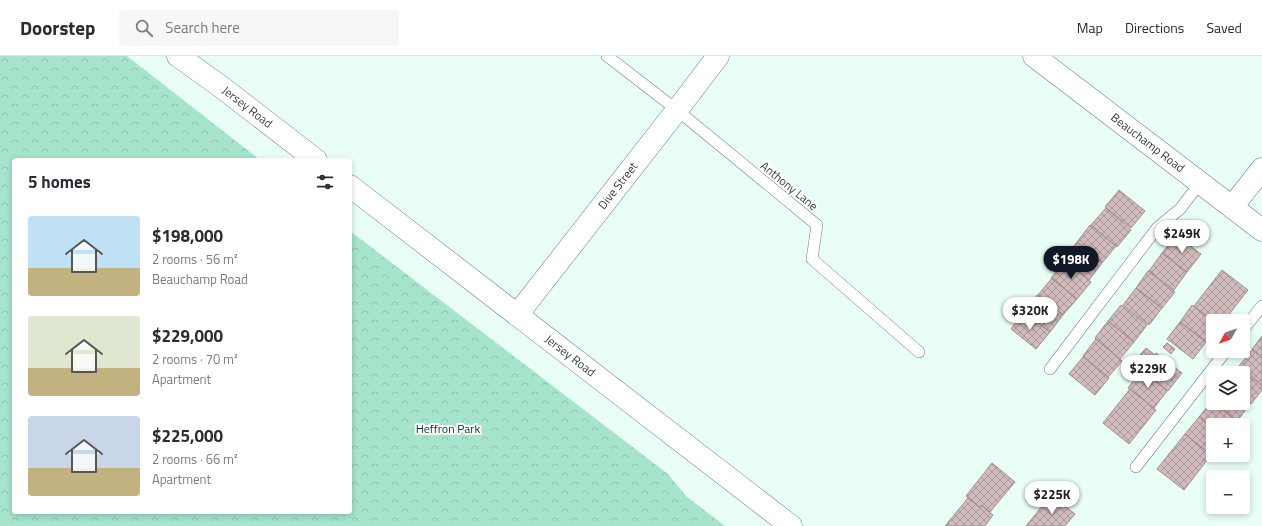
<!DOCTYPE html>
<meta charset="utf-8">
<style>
body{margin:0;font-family:"Titillium Web",sans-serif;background:#f7f7f7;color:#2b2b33;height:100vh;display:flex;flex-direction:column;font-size:15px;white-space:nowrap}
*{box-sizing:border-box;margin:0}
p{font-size:13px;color:#7c7c81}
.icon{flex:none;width:22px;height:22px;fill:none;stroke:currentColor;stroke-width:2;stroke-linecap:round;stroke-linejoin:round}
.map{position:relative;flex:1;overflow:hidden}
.panel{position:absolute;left:12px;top:102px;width:340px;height:356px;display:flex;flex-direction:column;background:#fff;border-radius:4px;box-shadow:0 2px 6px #0003}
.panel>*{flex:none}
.needle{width:26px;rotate:230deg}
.controls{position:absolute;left:1206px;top:258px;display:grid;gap:8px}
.controls a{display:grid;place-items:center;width:44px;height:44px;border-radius:4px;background:#fff;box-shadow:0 2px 6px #0003;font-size:20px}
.price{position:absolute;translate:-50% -34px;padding:0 9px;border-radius:14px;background:#fff;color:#222;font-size:13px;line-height:26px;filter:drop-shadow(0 1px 2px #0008)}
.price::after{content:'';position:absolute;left:50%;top:24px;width:12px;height:9px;margin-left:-6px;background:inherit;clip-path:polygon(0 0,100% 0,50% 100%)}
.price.current{background:#111827;color:#fff}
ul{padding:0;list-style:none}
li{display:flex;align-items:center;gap:12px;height:100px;padding:0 16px}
li span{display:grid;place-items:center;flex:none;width:112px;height:80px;border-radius:4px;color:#555}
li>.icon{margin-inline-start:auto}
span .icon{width:48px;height:48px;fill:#fffc;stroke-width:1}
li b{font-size:17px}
h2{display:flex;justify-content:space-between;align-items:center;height:48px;padding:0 16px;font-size:17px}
header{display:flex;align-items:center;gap:24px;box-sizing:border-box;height:56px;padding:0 20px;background:#fff;border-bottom:1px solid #e1e1e2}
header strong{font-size:19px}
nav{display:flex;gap:22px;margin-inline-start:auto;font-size:14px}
.search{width:280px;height:36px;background:#f7f7f7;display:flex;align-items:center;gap:10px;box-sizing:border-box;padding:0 14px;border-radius:4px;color:#7c7c81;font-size:15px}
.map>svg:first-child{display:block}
.park{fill:url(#park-crowns)}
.building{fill:url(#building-cross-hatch);stroke:#a18d8e}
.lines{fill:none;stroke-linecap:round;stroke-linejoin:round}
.service-casing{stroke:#6b7e76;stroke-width:12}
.minor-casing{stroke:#6b7e76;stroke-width:23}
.tertiary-casing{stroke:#6b7e76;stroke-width:23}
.secondary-casing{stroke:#6b7e76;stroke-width:23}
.service{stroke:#fff;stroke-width:11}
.minor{stroke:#fff;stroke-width:22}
.tertiary{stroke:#fff;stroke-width:22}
.secondary{stroke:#fff;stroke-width:22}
.labels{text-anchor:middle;stroke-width:4;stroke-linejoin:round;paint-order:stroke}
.street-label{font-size:12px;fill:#353d3a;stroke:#fff}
.park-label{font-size:12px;fill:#053729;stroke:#fff}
</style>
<header>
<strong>Doorstep</strong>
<div class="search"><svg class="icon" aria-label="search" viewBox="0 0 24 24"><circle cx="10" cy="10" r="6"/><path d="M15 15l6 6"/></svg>Search here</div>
<nav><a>Map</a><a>Directions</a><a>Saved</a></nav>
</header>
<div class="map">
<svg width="1262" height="470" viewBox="0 0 1262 470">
<defs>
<pattern id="park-crowns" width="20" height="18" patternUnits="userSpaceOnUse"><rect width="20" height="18" fill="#a6e4cc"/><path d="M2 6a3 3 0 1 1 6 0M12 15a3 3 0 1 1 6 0" fill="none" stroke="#90c4b0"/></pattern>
<pattern id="building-cross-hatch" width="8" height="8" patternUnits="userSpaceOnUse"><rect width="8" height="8" fill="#d1bbbd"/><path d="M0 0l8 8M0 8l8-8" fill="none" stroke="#aa999b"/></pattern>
</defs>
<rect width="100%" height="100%" fill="#e9fef5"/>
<path class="park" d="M0 0H127L260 104H14V456H350V175L668 418 686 440 725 470H0Z"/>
<path class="building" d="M1119 134 1145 155 1131 172 1105 151Z
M1106 152 1131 174 1117 191 1091 169Z
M1090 169 1116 190 1102 207 1077 186Z
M1176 179 1201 198 1187 216 1162 197Z
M1077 186 1102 207 1089 224 1063 203Z
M1162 197 1187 216 1174 234 1149 215Z
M1065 205 1091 226 1077 243 1051 222Z
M1222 214 1248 234 1224 265H1213L1194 250Z
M1148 215 1175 236 1162 252 1136 232Z
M1052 222 1077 243 1063 259 1038 239Z
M1136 232 1162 252 1149 269 1123 249Z
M1037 239 1063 259 1050 276 1024 256Z
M1121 249 1147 269 1134 286 1108 265Z
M1192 249 1213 265V277L1206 286 1180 266Z
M1024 256 1050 276 1036 293 1011 273Z
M1108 265 1134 286 1120 303 1095 282Z
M1180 266 1206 286 1193 303 1167 283Z
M1262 280V301L1252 293Z
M1096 283 1122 305 1108 321 1083 300Z
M1167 287 1175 293 1171 298 1163 291Z
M1146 292 1155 299 1149 306 1140 299Z
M1252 294 1262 302V329L1239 310Z
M1156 297 1182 317 1168 335 1142 314Z
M1083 301 1109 322 1095 339 1069 318Z
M1238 311 1262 330V334L1251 348 1243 342V317H1233Z
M1142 314 1167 335 1154 352 1128 332Z
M1130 333 1156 354 1129 388 1103 367Z
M1243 342 1250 348 1237 365 1214 347H1243Z
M1212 345 1238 366 1235 369H1213V373L1199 361Z
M1199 361 1213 373V397L1211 399 1185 378Z
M1185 378 1211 399 1184 434 1157 413Z
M992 407 1015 426 990 456 981 449 979 451 966 440Z
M1051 439 1075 458 1065 470H1026Z
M968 442 979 451 981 449 993 459 985 470H945Z"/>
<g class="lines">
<defs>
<path id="service" d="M607 0 677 54 817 169 812 203 919 296
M1243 274 1262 250
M1050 313 1157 172 1180 153 1200 127
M1136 411 1226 295"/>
<g id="minor">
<path d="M1232 151 1262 113"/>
<path id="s1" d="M517 259 677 54 718 0"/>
</g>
<g id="tertiary">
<path id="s2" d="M178 0 220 30 316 104"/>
<path id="s3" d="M350 130 791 470"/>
</g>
<g id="secondary">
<path id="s4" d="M1034 0 1262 174"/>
</g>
</defs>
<use href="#service" class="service-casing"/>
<use href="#minor" class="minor-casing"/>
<use href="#tertiary" class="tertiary-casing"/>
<use href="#secondary" class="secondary-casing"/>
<use href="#service" class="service"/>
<use href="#minor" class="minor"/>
<use href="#tertiary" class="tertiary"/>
<use href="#secondary" class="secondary"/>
</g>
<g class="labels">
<g class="street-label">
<text dy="4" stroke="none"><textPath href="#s2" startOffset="86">Jersey Road</textPath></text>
<text dy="4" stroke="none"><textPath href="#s4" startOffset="143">Beauchamp Road</textPath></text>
<text dy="4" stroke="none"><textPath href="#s1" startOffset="164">Dive Street</textPath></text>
<text transform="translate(789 130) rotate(39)" y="4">Anthony Lane</text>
<text dy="4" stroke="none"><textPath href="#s3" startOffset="278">Jersey Road</textPath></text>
</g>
<g class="park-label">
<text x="448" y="377">Heffron Park</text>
</g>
</g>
</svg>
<div class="controls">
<a><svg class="needle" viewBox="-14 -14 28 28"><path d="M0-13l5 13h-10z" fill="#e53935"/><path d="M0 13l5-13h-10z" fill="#7c7c81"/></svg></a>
<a><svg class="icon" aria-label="layers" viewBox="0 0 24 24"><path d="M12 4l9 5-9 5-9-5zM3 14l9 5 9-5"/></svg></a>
<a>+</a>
<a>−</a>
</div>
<b class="price" style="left:1182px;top:198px">$249K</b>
<b class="price current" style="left:1071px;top:224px">$198K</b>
<b class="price" style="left:1030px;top:275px">$320K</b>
<b class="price" style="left:1148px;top:333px">$229K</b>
<b class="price" style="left:1052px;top:459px">$225K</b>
<section class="panel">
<h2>5 homes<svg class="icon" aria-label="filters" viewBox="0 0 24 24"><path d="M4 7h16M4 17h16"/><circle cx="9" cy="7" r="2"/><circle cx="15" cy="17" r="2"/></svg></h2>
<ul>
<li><span style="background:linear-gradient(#bfe0f5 65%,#c2b280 0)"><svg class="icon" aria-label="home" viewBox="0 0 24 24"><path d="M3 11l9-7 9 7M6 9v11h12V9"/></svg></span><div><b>$198,000</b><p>2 rooms · 56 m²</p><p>Beauchamp Road</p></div></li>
<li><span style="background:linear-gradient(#dfe7d0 65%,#c2b280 0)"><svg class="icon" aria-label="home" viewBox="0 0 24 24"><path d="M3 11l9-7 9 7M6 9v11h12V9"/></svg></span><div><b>$229,000</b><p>2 rooms · 70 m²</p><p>Apartment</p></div></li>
<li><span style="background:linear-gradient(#c9d6e8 65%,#c2b280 0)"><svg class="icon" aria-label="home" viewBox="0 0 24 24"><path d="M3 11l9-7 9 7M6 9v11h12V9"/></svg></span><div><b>$225,000</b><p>2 rooms · 66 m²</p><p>Apartment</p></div></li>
</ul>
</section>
</div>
